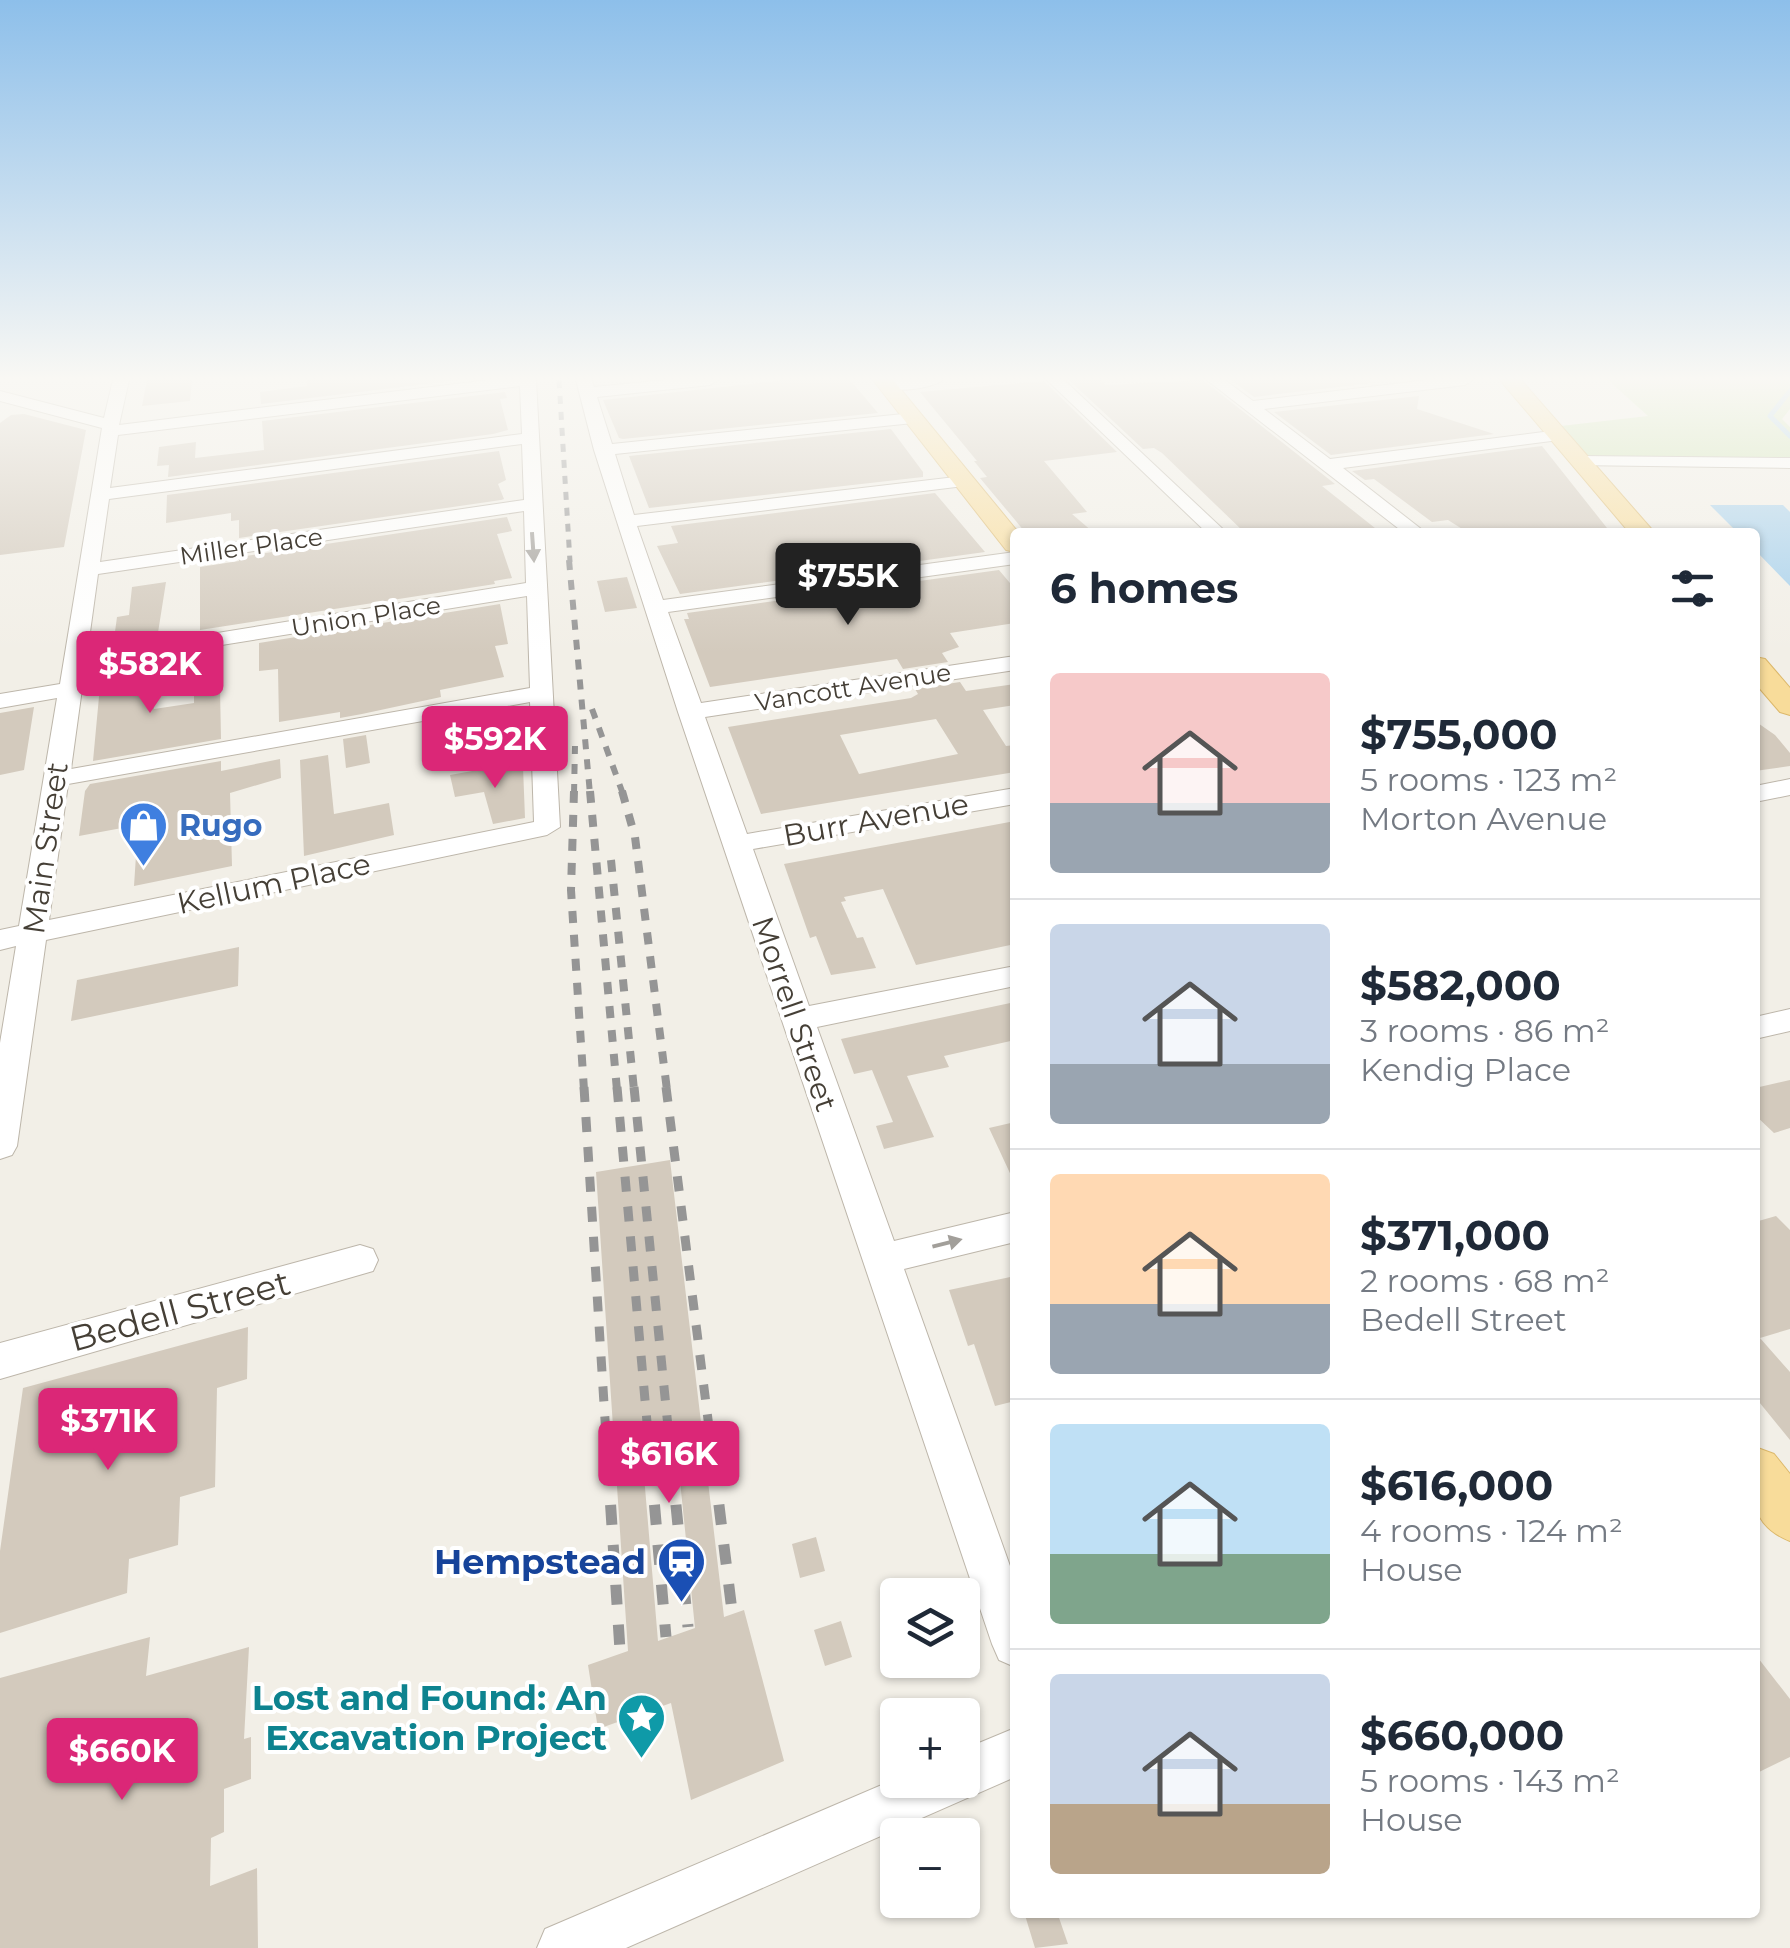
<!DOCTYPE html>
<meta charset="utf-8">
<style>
body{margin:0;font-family:Montserrat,sans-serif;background:#f2f2f3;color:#1f2937;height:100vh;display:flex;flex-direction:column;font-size:38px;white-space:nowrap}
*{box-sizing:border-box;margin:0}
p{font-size:32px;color:#747a83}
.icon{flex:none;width:55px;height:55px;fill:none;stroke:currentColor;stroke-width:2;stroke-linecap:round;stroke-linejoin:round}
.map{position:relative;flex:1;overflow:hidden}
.side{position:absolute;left:1010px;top:528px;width:750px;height:1390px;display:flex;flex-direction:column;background:#fff;border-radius:10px;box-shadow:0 2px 8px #0004}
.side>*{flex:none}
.fabs{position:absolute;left:880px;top:1578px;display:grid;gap:20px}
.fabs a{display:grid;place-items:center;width:100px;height:100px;border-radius:10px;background:#fff;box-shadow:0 2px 8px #0004;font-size:50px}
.price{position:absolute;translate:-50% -85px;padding:0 22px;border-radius:10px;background:#db2777;color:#fff;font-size:32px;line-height:65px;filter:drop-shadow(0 2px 5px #0008)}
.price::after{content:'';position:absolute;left:50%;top:60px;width:30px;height:22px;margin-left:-15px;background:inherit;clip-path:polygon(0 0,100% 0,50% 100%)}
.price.on{background:#222;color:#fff}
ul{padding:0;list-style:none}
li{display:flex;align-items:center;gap:30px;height:250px;padding:0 40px}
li+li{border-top:2px solid #e0e1e3}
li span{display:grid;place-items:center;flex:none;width:280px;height:200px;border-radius:10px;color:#555}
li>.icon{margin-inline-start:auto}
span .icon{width:120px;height:120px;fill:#fffc;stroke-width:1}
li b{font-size:42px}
h2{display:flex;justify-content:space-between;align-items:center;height:120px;padding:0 40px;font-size:42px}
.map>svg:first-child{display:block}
.green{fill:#cee4b2}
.water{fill:#a6d0ec}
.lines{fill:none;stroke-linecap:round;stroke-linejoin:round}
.stream{stroke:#a6d0ec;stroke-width:5}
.building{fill:#d3cabd;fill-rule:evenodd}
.minor-casing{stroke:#bdb6aa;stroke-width:2}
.major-casing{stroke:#dcb86b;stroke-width:2}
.minor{fill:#fff;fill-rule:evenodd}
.major{fill:#f8dc9a;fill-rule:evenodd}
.rail-far4{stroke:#959595;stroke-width:5;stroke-dasharray:8 8;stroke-linecap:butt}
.rail-far3{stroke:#959595;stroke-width:6;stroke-dasharray:10 10;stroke-linecap:butt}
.rail-far2{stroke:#959595;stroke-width:8;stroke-dasharray:12 12;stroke-linecap:butt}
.rail-far1{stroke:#959595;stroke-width:9;stroke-dasharray:15 15;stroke-linecap:butt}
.rail{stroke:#959595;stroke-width:11;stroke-dasharray:20 20;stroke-linecap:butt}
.oneway{fill:#a29f9a}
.labels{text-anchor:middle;stroke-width:8;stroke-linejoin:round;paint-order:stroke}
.far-street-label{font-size:25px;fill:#453f36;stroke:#fff}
.street-label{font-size:30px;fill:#453f36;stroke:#fff}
.shop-label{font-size:30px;font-weight:bold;fill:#366cbe;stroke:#fff;text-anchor:start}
.near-street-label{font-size:35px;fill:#453f36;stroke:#fff}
.near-transit-label{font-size:35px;font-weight:bold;fill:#164399;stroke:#fff;text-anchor:end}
.near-culture-label{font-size:35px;font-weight:bold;fill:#0d838f;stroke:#fff;text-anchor:end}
</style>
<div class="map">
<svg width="1790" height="1948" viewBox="0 0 1790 1948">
<rect width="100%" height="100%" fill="#f2efe7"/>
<path class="green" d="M1608 380H1790V409L1782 419 1790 427V463L1581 461 1552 427 1648 416Z"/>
<path class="water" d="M1710 505H1783L1790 512V586L1755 550V532H1737Z"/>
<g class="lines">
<path class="stream" d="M1790 391 1770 416 1790 436"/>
</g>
<path class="building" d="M147 380H192L190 401 142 406Z
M307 380H459L261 404 260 392 307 386Z
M786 380H850L878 413 623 439 619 438 603 400Z
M1069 380H1100L1106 385 1203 380 1335 484 1322 486 1380 532H1274V528L1244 532 1162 453 1154 448 1143 449Z
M1231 380H1368L1373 383 1254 397Z
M1044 381 1117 452 1044 461 1087 512 1072 514 1093 532H1025L980 478 987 477 974 461H977L920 392Z
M505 392 507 398 500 399 508 430 493 434 168 477 169 465 157 466 159 447 196 442 195 458 264 450 262 421Z
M1419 396 1417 409 1494 434 1331 455 1274 412Z
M24 414 86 430 64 547 0 555V423L11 415Z
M891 429 923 472V477L649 508 629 456Z
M1542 446 1607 528 1578 532H1467L1448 520 1432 522 1374 479 1365 480 1352 471Z
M499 451 506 480 498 484 504 499 501 500 239 538V520L231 521V513L166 523 167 495Z
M935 493 985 552 680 594 657 546 678 543 671 526Z
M507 517 512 531 497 534 512 578 494 581 495 584 200 630V567L239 561V557Z
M999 570 1015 589V623L950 633 959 647 942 653 948 662 903 669 897 659 710 687 684 619H689L687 613Z
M627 577 637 608 605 612 597 581Z
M166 582 157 639 122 645 123 637 114 639 117 617 129 615 132 587Z
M500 604 508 644 495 646 504 677 440 690 441 697 362 714 340 718V712L279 722 278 669 259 671V643Z
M156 659 154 709 194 703V692L220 689 221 739 93 761 100 686 116 684 119 665Z
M960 682 966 691 1015 684V705L983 710 1006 746 1015 745V772L761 814 728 727 911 698 918 694 915 689ZM936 719 958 754 859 774 840 735Z
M34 707 24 770 0 775V713Z
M1755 721 1775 735 1790 753V766L1755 771Z
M366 735 370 763 346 768 343 739Z
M328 755 334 814 389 803 394 835 304 856 300 760Z
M280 759 281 778 230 793 232 866 134 886 138 825 79 836 85 791 90 784 221 761V771Z
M500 766 501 772 523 767 525 818 493 824 484 792 455 797 450 775Z
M1015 821V944L916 965 883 889 844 897 846 901 841 902 857 938 863 937 876 968 831 975 816 936 810 938 784 864Z
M239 947 238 986 71 1021 77 980Z
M1015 1002V1040L944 1056 949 1067 907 1076 934 1137 884 1149 876 1126 893 1122 872 1070 854 1074 841 1039Z
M1790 1080V1128L1774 1133 1755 1115V1088Z
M1015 1122V1184L989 1128Z
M670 1160 724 1617 744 1610 784 1761 691 1800 671 1703 598 1729 588 1665 628 1651 596 1172ZM678 1461 695 1628 658 1641 643 1464Z
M1776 1216 1790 1230V1329L1760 1338 1790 1372V1440L1755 1397V1222Z
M1015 1276V1401L995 1406 974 1344 968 1346 949 1290Z
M248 1327 247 1379 217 1388 215 1487 180 1497 178 1545 129 1559 127 1593 0 1633V1551L23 1388Z
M816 1537 825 1571 800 1578 792 1544Z
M841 1621 852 1657 825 1666 814 1630Z
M150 1637 146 1676 249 1647 244 1739 251 1737V1779L224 1789V1832L211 1838 210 1886 257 1868 258 1948H0V1678Z
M1755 1654 1790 1699V1757L1755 1774Z
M1024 1912H1057L1068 1944 1035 1948Z"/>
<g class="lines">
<defs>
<path id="minor" d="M113 380H129L119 425 489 380H536L560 827 547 835 46 940 17 1146 12 1155 0 1159V1043L16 946 0 950V930L19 926 57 698 0 708V694L60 684 102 428 0 401V391L104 418ZM520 386 522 434 110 488 118 435ZM522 444 524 500 100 562 109 499ZM524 511 526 583 87 654 98 574ZM527 596 530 688 71 769 85 667ZM530 702 534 822 49 920 68 784Z
M576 380H592L594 387 666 380H718L710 385 597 397 612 444 913 413 921 418 913 423 615 454 634 515 964 476 973 481 964 486 637 526 663 600 1015 552V564L668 612 701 703 1015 656V670L705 717 747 834 1015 788V804L753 849 809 1006 1015 966V986L817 1027 894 1241 1015 1212V1242L904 1269 1015 1580V1667L999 1660 992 1644 678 712 594 450Z
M891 380H943C930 389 892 394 879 385Z
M1047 380H1064L1226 532H1206Z
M1207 380H1225L1253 401 1427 380H1473L1465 385 1264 409 1330 459 1559 430 1568 435 1559 440 1343 468 1425 532H1403Z
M1581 456 1790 458V468L1575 465V457Z
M1790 779V795L1755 802V786Z
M1790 1009V1031L1755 1039V1017Z
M360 1245 373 1249 378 1260 373 1271 0 1379V1343Z
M1015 1728V1777L626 1948H537L545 1929 898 1778 962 1780V1750Z"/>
<path id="major" d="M873 380H893L1018 532 1015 552 1006 550Z
M1500 380H1521L1654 532H1629Z
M1755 657 1765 659 1790 688V715L1780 712 1755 683Z
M1755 1447 1774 1454 1790 1474V1541C1744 1523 1755 1489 1755 1447Z"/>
</defs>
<use href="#minor" class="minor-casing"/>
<use href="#major" class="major-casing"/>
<use href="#minor" class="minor"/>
<use href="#major" class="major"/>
<path class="rail-far4" d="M559 380 570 562"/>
<path class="rail-far3" d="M569 560 590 794
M592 709 623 794
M574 794 575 746"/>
<path class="rail-far2" d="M574 791 571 890 584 1090
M590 791 617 1090
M622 791 635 837 667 1090
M611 860 634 1090"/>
<path class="rail-far1" d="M584 1087 608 1467
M617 1087 651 1467
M634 1087 672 1467
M666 1087 714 1467"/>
<path class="rail" d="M608 1465 620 1650
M651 1465 666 1637
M672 1465 688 1627
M714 1465 732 1611"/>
</g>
<defs><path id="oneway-solid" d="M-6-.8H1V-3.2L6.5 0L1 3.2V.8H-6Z" transform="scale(2.5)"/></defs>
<g class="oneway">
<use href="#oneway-solid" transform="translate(533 547) rotate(86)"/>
<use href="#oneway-solid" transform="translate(947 1243) rotate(-14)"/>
</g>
<linearGradient id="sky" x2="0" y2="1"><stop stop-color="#8dbfea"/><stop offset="0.58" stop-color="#f9f8f4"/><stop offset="1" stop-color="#f9f8f4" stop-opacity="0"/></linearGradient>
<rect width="1790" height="653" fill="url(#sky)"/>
<defs>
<symbol id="shop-pin" viewBox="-11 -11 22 30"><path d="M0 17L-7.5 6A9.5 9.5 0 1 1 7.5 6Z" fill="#3f7fe0" stroke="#fff"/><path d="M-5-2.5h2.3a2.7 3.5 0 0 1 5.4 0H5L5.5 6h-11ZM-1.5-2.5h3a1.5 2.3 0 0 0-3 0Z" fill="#fff"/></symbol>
<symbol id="station-pin" viewBox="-11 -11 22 30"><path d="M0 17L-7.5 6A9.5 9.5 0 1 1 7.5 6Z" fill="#1a4fb4" stroke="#fff"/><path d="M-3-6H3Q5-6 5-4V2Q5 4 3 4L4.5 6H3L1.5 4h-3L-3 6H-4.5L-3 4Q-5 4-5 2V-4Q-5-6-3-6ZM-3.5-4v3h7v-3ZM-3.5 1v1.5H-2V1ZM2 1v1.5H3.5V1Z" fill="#fff"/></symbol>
<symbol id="sight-pin" viewBox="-11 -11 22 30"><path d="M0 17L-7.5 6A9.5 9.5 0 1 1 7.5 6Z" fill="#0f9aa8" stroke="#fff"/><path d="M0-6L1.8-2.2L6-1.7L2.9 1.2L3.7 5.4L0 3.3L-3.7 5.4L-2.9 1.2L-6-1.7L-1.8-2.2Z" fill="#fff"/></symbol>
</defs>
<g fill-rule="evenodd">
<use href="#shop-pin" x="116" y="798" width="55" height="75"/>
<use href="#station-pin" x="654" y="1534" width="55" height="75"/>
<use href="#sight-pin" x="614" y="1690" width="55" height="75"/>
</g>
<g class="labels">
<g class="far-street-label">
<text transform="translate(251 546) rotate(-8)" y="9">Miller Place</text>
<text transform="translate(366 616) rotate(-9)" y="9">Union Place</text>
<text transform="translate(853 687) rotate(-9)" y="9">Vancott Avenue</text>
</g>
<g class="street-label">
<text transform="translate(876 820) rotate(-10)" y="10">Burr Avenue</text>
<text transform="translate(46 848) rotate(-82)" y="10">Main Street</text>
<text transform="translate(274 884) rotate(-12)" y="10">Kellum Place</text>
<text transform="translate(794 1014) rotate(71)" y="10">Morrell Street</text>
</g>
<g class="shop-label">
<text x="179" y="836">Rugo</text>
</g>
<g class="near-street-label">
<text transform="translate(180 1311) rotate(-15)" y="12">Bedell Street</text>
</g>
<g class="near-transit-label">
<text x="646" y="1574">Hempstead</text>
</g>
<g class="near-culture-label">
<text x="607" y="1710">Lost and Found: An<tspan x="607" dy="40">Excavation Project</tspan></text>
</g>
</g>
</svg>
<div class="fabs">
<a><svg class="icon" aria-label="layers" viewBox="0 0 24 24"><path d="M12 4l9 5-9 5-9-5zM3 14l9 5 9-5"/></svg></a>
<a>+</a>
<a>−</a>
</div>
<b class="price on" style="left:848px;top:628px">$755K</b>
<b class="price" style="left:150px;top:716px">$582K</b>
<b class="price" style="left:495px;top:791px">$592K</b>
<b class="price" style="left:108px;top:1473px">$371K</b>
<b class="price" style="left:669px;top:1506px">$616K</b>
<b class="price" style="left:122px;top:1803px">$660K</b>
<section class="side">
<h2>6 homes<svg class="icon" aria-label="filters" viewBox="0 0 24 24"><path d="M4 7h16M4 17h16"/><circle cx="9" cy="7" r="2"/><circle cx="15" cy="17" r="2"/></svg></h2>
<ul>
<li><span style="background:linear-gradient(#f6c9c9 65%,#9aa5b1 0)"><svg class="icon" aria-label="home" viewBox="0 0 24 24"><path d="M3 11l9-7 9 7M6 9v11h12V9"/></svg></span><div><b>$755,000</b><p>5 rooms · 123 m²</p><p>Morton Avenue</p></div></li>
<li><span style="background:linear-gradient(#c9d6e8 70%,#9aa5b1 0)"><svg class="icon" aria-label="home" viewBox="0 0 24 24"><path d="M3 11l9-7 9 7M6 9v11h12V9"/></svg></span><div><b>$582,000</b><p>3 rooms · 86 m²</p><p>Kendig Place</p></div></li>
<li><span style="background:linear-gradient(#ffd9b3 65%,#9aa5b1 0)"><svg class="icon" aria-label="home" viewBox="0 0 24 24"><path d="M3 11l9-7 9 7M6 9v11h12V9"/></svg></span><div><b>$371,000</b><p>2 rooms · 68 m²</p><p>Bedell Street</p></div></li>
<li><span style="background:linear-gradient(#bfe0f5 65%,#7fa58c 0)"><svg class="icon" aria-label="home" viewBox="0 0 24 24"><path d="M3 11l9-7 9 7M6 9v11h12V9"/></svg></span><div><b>$616,000</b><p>4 rooms · 124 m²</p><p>House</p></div></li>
<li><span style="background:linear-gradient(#c9d6e8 65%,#b9a48a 0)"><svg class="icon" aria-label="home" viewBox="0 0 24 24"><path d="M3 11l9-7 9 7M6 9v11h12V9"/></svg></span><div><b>$660,000</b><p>5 rooms · 143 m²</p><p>House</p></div></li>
</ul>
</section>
</div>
